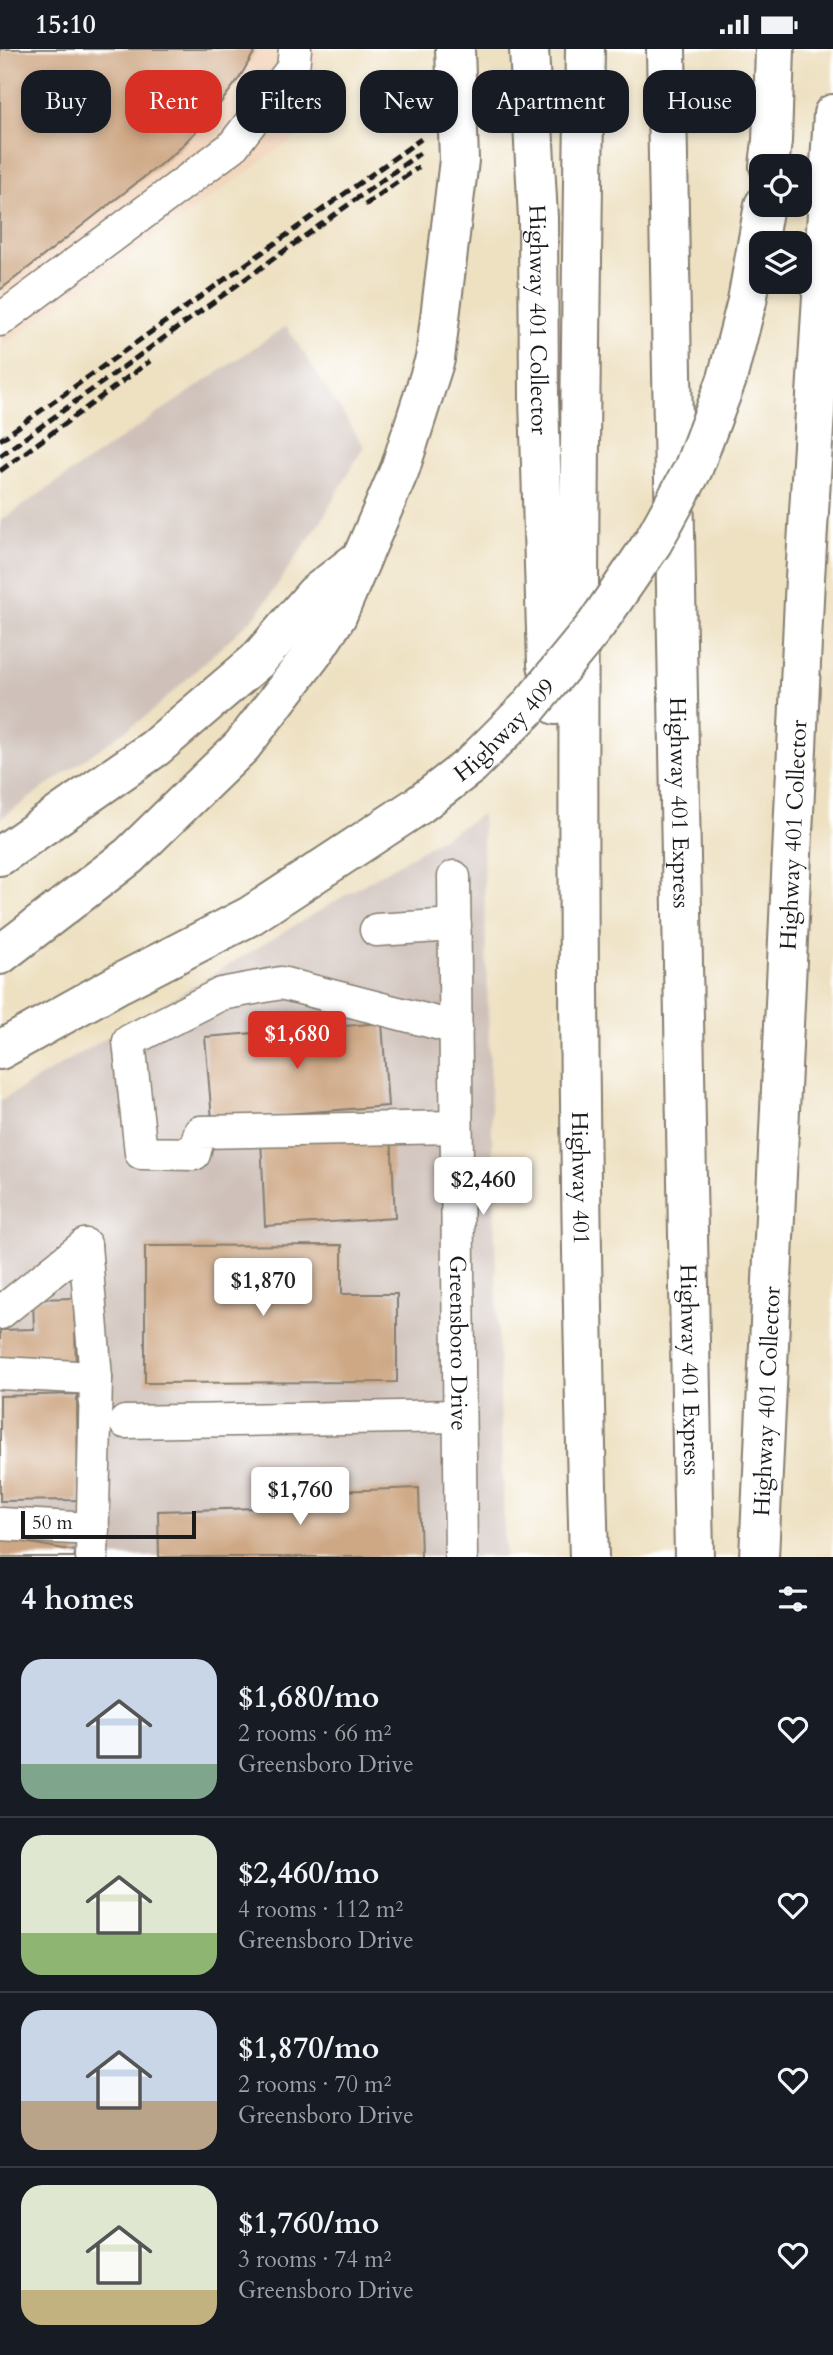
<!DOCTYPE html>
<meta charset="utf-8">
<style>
body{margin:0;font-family:Cardo,serif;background:#20242c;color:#f1f3f6;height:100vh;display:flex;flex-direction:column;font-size:26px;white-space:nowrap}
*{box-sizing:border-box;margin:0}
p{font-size:23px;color:#9ea1a6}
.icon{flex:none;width:38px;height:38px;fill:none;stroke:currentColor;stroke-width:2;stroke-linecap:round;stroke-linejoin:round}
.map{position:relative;height:1508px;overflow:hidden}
.sheet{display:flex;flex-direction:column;background:#171b24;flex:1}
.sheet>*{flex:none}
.hud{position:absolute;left:21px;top:21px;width:791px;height:63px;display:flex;gap:14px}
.controls{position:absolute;left:749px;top:105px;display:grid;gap:14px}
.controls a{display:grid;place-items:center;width:63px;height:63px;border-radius:14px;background:#171b24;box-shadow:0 4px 10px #0003;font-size:35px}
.scale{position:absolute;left:21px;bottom:18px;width:175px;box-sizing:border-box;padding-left:7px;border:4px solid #1c1c1c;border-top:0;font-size:19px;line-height:24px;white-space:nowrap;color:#1c1c1c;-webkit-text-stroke:5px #fff;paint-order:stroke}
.price{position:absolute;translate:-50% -60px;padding:0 16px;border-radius:7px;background:#fff;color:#222;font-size:23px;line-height:46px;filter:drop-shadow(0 2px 4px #0008)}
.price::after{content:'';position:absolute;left:50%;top:42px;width:21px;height:16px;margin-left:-10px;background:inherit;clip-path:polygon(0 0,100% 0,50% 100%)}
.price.active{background:#d93025;color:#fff}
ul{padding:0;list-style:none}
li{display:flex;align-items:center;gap:21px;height:175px;padding:0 21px}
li+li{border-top:2px solid #363941}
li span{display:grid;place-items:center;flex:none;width:196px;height:140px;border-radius:21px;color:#555}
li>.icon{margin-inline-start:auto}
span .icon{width:84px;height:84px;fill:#fffc;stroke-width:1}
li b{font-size:30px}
h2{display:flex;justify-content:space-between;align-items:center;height:84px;padding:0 21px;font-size:30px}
.chip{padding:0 24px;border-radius:21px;background:#171b24;box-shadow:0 4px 10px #0003;font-size:24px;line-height:63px}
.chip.active{background:#d93025;color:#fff}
.status{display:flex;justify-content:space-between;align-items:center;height:49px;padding:0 35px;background:#171b24;direction:ltr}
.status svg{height:19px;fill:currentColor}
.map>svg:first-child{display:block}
.built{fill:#f2d5bd}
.industrial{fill:#cfc1ba}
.building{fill:#cea784}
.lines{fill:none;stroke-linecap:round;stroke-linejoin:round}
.minor-casing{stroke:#857e6f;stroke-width:35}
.highway-casing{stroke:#857e6f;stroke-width:42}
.minor{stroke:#fff;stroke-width:32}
.highway{stroke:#fff;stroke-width:38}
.rail{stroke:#1c1c1c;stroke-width:5;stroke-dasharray:10 5;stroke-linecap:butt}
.highway-bridge-casing{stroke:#857e6f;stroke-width:42;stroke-linecap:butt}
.highway-bridge{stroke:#fff;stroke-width:38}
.labels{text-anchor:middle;stroke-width:6;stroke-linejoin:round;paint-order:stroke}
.street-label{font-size:23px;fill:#1c1c1c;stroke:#fff}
</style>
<div class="status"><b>15:10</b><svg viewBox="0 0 49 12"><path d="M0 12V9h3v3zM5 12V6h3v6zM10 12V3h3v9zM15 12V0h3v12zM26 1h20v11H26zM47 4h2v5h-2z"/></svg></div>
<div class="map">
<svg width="833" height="1508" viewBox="0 0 833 1508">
<rect width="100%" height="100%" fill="#fff"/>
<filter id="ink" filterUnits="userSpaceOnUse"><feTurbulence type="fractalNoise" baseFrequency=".0143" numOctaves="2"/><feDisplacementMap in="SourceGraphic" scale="14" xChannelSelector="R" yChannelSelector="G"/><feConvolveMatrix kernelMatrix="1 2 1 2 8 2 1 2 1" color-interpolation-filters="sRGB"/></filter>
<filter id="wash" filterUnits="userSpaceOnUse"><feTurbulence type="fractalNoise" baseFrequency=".00686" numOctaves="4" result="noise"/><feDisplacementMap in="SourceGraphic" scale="28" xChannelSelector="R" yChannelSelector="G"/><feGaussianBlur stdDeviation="1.57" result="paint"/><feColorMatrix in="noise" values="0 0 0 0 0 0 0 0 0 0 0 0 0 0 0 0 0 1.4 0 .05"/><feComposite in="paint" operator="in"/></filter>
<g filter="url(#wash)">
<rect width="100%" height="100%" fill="#eee1c2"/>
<path class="built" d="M0 0H319L310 78 0 298Z"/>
<path class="industrial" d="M286 277 364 397 323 469 258 564 149 665 0 770V472Z
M482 765 505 1508H0V1052Z"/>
<g id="blocks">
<path class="building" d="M0 0H256L240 28 210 68 176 103 0 241Z
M382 974 388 1057 212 1071 205 988Z
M391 1083 395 1169 265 1177 261 1090Z
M342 1196V1245H397V1333L145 1334V1197Z
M74 1249 76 1314 0 1316V1281L34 1280 33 1250Z
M77 1345 78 1451 0 1452V1347Z
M419 1439 421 1508H159L158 1462 258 1459 257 1445Z
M0 1489 76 1502 74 1508H0Z"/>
</g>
</g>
<g filter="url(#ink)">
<use href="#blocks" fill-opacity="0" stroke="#857e6f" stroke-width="2"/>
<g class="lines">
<defs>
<g id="minor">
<path d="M0 271 232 98 293 19 295 0"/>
<path id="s1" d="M454 828 461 1508"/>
<path d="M376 881 455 876"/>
<path d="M456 979 281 934 221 945 129 992 141 1104 194 1105 200 1083 456 1078"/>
<path d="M85 1196 96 1329"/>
<path d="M0 1264 85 1196"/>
<path d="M0 1324 96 1329 92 1508"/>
<path d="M125 1373 459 1367"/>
<path d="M0 1475 93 1480"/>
</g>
<g id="highway">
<path id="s2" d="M529 0 538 169 539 350 547 615 556 656"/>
<path id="s3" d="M585 0C577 502 574 1006 589 1508"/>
<path id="s4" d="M666 0 694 1508"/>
<path d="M769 117 772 92 775 0"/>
<path d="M747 252 764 156"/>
<path d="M0 807 155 699 257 612 315 545 360 510"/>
<path d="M0 906 129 807 242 697 313 604 337 567 400 420 435 310 459 111 455 0"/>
<path d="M0 1001 120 934 250 867 419 756"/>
<path id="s5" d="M759 1508 805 529 833 65"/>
</g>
</defs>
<use href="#minor" class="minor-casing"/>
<use href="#highway" class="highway-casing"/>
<use href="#minor" class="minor"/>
<use href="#highway" class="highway"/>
<path class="rail" d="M365 156 419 118
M0 391 421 90
M0 407 420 104
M0 422 150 312"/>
<defs>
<g id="highway-bridge">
<path id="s6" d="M419 756 471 716 527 660 596 576 653 493 693 420 727 330 747 252"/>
</g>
</defs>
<use href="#highway-bridge" class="highway-bridge-casing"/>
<use href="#highway-bridge" class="highway-bridge"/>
</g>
</g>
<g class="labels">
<g class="street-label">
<text dy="8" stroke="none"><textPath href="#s2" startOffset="271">Highway 401 Collector</textPath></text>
<text dy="8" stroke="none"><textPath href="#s6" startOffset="114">Highway 409</textPath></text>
<text dy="8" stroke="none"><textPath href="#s4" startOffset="754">Highway 401 Express</textPath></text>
<text dy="8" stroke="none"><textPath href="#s5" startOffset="723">Highway 401 Collector</textPath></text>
<text dy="8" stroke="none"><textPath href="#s3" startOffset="1129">Highway 401</textPath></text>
<text dy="8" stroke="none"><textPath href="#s1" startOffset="466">Greensboro Drive</textPath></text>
<text dy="8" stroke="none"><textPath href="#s4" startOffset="1321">Highway 401 Express</textPath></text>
<text dy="8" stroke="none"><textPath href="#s5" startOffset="156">Highway 401 Collector</textPath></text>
</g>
</g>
</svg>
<div class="controls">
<a><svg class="icon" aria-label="locate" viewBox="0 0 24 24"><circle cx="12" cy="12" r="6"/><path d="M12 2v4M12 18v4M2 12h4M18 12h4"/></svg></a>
<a><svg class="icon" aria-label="layers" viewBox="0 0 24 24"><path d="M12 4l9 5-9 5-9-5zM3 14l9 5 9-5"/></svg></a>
</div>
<div class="scale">50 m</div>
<b class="price active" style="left:297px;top:1022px">$1,680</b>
<b class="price" style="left:483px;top:1168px">$2,460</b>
<b class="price" style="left:263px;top:1269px">$1,870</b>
<b class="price" style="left:300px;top:1478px">$1,760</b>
<div class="hud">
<a class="chip">Buy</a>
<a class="chip active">Rent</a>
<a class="chip">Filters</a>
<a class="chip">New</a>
<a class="chip">Apartment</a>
<a class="chip">House</a>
</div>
</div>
<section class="sheet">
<h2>4 homes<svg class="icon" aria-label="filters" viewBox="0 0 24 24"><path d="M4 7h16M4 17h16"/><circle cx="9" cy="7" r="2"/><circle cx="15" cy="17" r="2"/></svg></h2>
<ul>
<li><span style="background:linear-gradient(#c9d6e8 75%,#7fa58c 0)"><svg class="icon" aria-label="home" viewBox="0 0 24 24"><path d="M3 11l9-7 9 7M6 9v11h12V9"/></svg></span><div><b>$1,680/mo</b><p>2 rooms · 66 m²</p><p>Greensboro Drive</p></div><svg class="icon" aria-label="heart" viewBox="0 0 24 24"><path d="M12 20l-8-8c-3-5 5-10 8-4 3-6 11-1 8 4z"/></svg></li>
<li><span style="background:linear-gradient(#dfe7d0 70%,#8fb573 0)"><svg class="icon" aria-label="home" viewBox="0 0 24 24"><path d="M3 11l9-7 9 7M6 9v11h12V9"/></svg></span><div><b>$2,460/mo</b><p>4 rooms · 112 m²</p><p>Greensboro Drive</p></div><svg class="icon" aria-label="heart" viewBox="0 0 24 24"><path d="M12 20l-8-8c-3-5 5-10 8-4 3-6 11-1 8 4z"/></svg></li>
<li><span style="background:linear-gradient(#c9d6e8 65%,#b9a48a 0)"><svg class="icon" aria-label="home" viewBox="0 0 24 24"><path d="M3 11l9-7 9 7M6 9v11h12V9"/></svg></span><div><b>$1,870/mo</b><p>2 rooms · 70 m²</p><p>Greensboro Drive</p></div><svg class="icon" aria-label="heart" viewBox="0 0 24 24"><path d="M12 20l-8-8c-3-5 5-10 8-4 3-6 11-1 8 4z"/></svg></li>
<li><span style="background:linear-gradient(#dfe7d0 75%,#c2b280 0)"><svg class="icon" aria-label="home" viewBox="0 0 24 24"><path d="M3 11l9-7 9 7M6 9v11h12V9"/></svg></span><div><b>$1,760/mo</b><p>3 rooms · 74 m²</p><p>Greensboro Drive</p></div><svg class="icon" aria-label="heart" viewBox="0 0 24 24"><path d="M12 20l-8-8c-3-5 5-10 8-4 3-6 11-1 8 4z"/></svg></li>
</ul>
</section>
